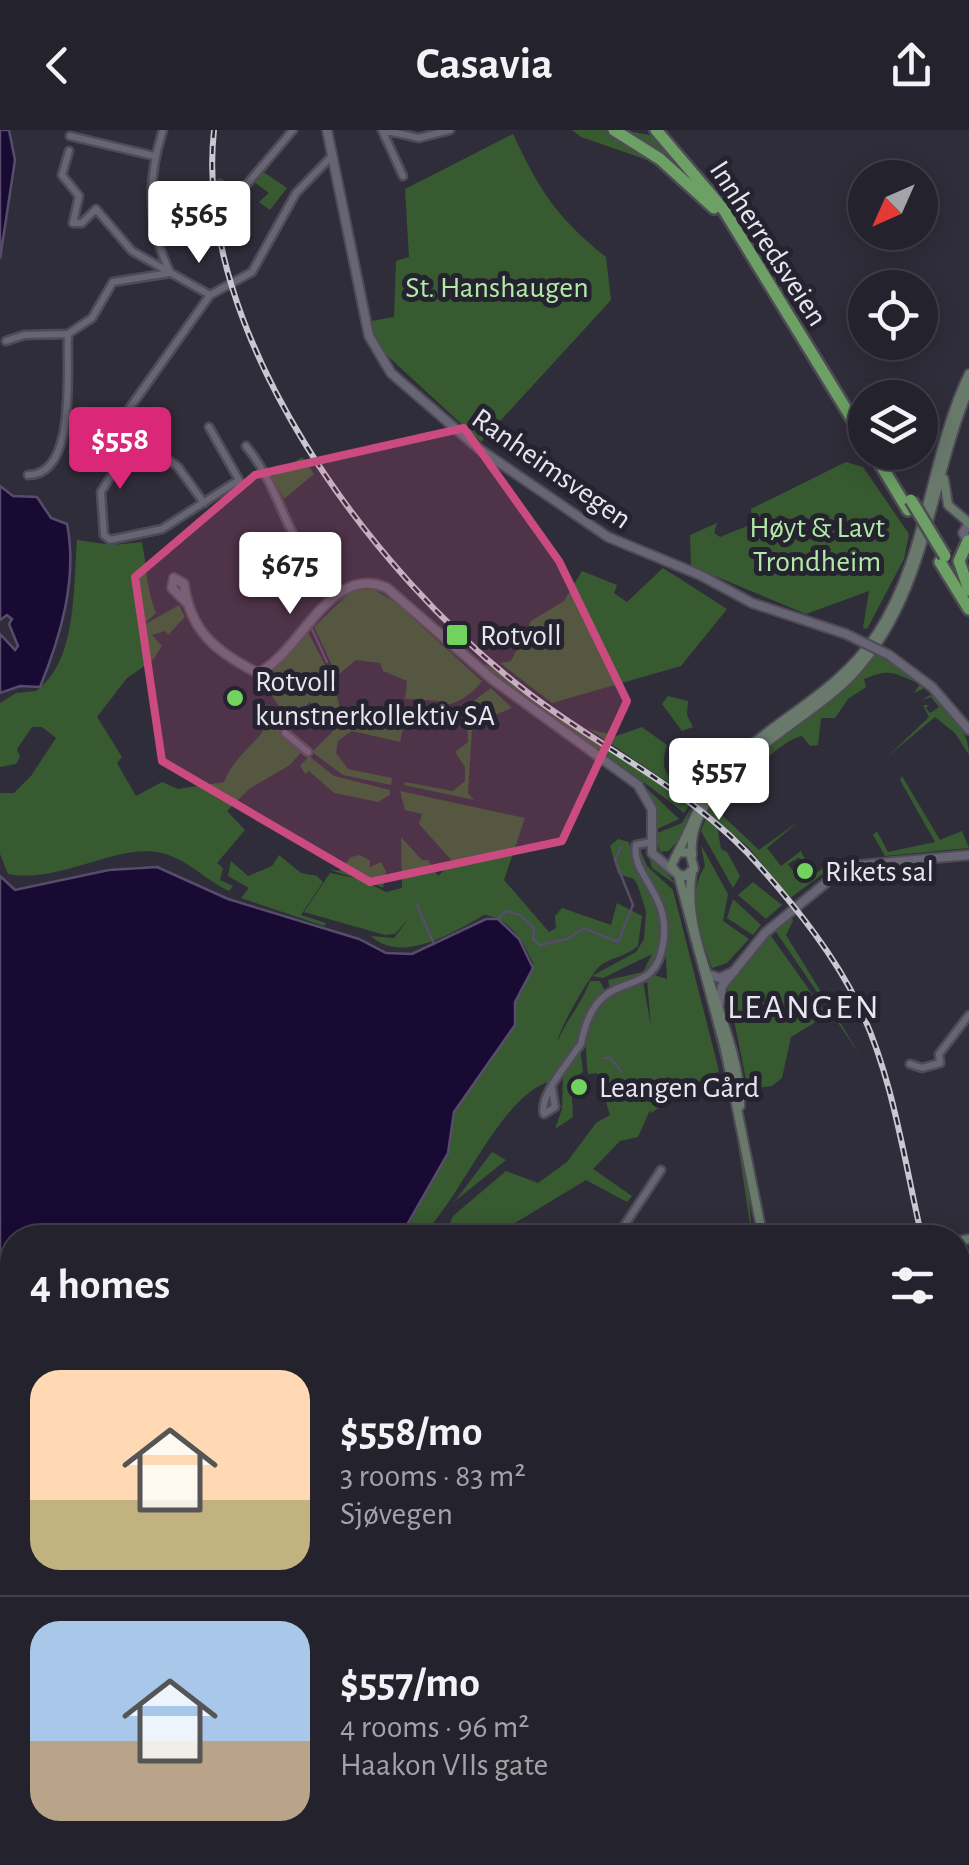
<!DOCTYPE html>
<meta charset="utf-8">
<style>
body{margin:0;font-family:"Alegreya Sans",sans-serif;background:#302f38;color:#f1f3f6;height:100vh;display:flex;flex-direction:column;font-size:38px;white-space:nowrap}
*{box-sizing:border-box;margin:0}
p{font-size:32px;color:#a3a4a9}
.icon{flex:none;width:55px;height:55px;fill:none;stroke:currentColor;stroke-width:2;stroke-linecap:round;stroke-linejoin:round}
.map{position:relative;flex:1;overflow:hidden}
.drawer{position:absolute;left:0px;top:1095px;width:970px;height:640px;display:flex;flex-direction:column;background:#24222c;border-radius:40px 40px 0 0;box-shadow:0 5px 25px #0003,0 0 0 2px #413f48}
.drawer>*{flex:none}
.needle{width:65px;rotate:225deg}
.controls{position:absolute;left:848px;top:30px;display:grid;gap:20px}
.controls a{display:grid;place-items:center;width:90px;height:90px;border-radius:50%;background:#24222c;box-shadow:0 5px 25px #0003,0 0 0 2px #413f48;font-size:50px}
.price{position:absolute;translate:-50% -85px;padding:0 22px;border-radius:10px;background:#fff;color:#222;font-size:32px;line-height:65px;filter:drop-shadow(0 2px 5px #0008)}
.price::after{content:'';position:absolute;left:50%;top:60px;width:30px;height:22px;margin-left:-15px;background:inherit;clip-path:polygon(0 0,100% 0,50% 100%)}
.price.active{background:#db2777;color:#fff}
ul{padding:0;list-style:none}
li{display:flex;align-items:center;gap:30px;height:250px;padding:0 30px}
li+li{border-top:2px solid #413f48}
li span{display:grid;place-items:center;flex:none;width:280px;height:200px;border-radius:30px;color:#555}
li>.icon{margin-inline-start:auto}
span .icon{width:120px;height:120px;fill:#fffc;stroke-width:1}
li b{font-size:42px}
h2{display:flex;justify-content:space-between;align-items:center;height:120px;padding:0 30px;font-size:42px}
header{display:flex;justify-content:space-between;align-items:center;height:130px;padding:0 30px;background:#24222c;font-size:45px;font-weight:600}
.map>svg:first-child{display:block}
.green{fill:#375a31}
.water{fill:#190a34;stroke:#574c6c;stroke-width:2.5}
.lines{fill:none;stroke-linecap:round;stroke-linejoin:round}
.stream{stroke:#574c6c;stroke-width:2.5}
.minor-casing{stroke:#4e4b56;stroke-width:11}
.tertiary-casing{stroke:#4e4b56;stroke-width:12}
.secondary-casing{stroke:#4e4b56;stroke-width:12}
.trunk-casing{stroke:#4e4b56;stroke-width:16}
.minor{stroke:#676473;stroke-width:6}
.tertiary{stroke:#676473;stroke-width:8}
.secondary{stroke:#697a6d;stroke-width:8}
.trunk{stroke:#6ca064;stroke-width:11}
.rail-casing{stroke:#c9c7d1;stroke-width:6}
.rail{stroke:#262330;stroke-width:2.5;stroke-dasharray:8;stroke-linecap:butt}
.tertiary-bridge-casing{stroke:#4e4b56;stroke-width:12;stroke-linecap:butt}
.trunk-bridge-casing{stroke:#4e4b56;stroke-width:16;stroke-linecap:butt}
.tertiary-bridge{stroke:#676473;stroke-width:8}
.trunk-bridge{stroke:#6ca064;stroke-width:11}
.marked{fill:#cb4b80;fill-opacity:0.2;stroke:#cb4b80;stroke-width:8;stroke-linejoin:round}
.poi-dot{fill:#71d35e;stroke:#262330;stroke-width:4}
.labels{text-anchor:middle;stroke-width:10;stroke-linejoin:round;paint-order:stroke}
.street-label{font-size:30px;fill:#e7e5ee;stroke:#262330}
.park-label{font-size:30px;fill:#b1e9a6;stroke:#262330}
.poi-label{font-size:30px;fill:#e7e5ee;stroke:#262330;text-anchor:start}
.quarter-label{font-size:35px;letter-spacing:2.5px;fill:#e7e5ee;stroke:#262330}
</style>
<header><svg class="icon" aria-label="back" viewBox="0 0 24 24"><path d="M15 5l-7 7 7 7"/></svg>Casavia<svg class="icon" aria-label="share" viewBox="0 0 24 24"><path d="M12 15V3M7 8l5-5 5 5M5 13v7h14v-7"/></svg></header>
<div class="map">
<svg width="969" height="1735" viewBox="0 0 969 1735">
<rect width="100%" height="100%" fill="#302d3a"/>
<path class="green" d="M572 0H606L659 34 581 7Z
M622 0 654 6 692 47 689 49Z
M513 4C539 60 557 88 606 127L611 170 481 312 379 218 371 191 394 187 396 131 409 127 405 59Z
M262 41 287 58 270 80 259 72 269 63 254 52Z
M302 327 314 344 284 369 271 347Z
M846 332 863 337 909 404 904 429 867 499 863 498 869 461 806 484 691 436 690 405 717 393 714 403 720 407 752 394 751 379Z
M77 410 112 415 142 412C147 438 146 458 156 483L142 496 179 475 185 487 168 505 165 501 152 505 162 516 153 530 127 548 97 587 122 627 117 633 136 666 162 652 178 659 224 652C234 625 258 614 269 591L303 620 290 635 249 659 227 681 245 700 217 733 223 738 220 750 233 756 229 761C205 750 189 730 162 723 117 712 61 754 8 744L0 724V663H14L31 646 56 608 42 597H32L17 619 20 627 16 634 0 637V573L16 563 36 561C78 531 73 456 77 410Z
M663 438 727 479 681 536 552 573 500 533 511 531 531 491 564 471 582 441 617 455 614 463 627 472Z
M352 460H375L396 473 482 551C472 565 456 575 439 576V571L405 569 407 551 383 541 380 533 356 530 337 546 314 497Z
M307 500 333 550 341 583 331 592 310 572 283 598 273 581 279 576 258 547 278 535Z
M876 522 924 555 923 559 914 563 920 554C892 543 892 538 864 549L866 557 848 569 835 588H821L818 615 810 616 802 606C782 609 729 659 723 686L759 720 799 691 767 718 781 736 801 721 805 730 798 728 788 734 802 753 829 734 831 738 790 768 748 717 708 682C747 616 826 584 876 522Z
M486 534 681 668 689 675 684 683C620 632 550 589 484 539Z
M491 558 512 578 476 593 472 601 468 663 474 670 404 655 405 652 453 661 465 651V637L455 622 468 612 467 595 419 586 464 578Z
M930 565C949 577 969 601 969 625L955 603 935 587 887 627 929 587 923 575H929L926 578 930 583 939 577 931 567 922 570Z
M668 566 688 571 687 585 693 597 682 601 662 574Z
M369 580 405 588 400 612 352 601 338 611 336 623 348 639 392 648 391 655 343 645 312 622 349 585Z
M642 597 667 615C657 646 671 651 699 659L692 669 589 599 616 606Z
M309 626 334 646 390 660V665L378 672 334 663 309 641 305 644 300 636Z
M902 646 940 710 962 701 969 718 885 726 873 705 877 701 888 722 935 712 900 650Z
M638 650 679 689 655 700 654 676Z
M400 661 525 688 504 750 549 802 556 798 555 786 562 778 611 795 617 773 642 786 638 816C627 826 613 827 601 835 592 841 557 903 558 911 567 888 580 877 590 851H600L604 859 586 883 579 911 556 950C502 958 462 1070 420 1107H402L448 1023 454 981 515 895 514 875 533 833C523 811 510 788 484 785 454 802 402 835 371 806L394 808 410 787 395 804 385 805 304 782 330 743 360 749 386 762 402 758 401 707 422 730H428L438 746 453 732 419 694 422 684 405 680Z
M692 676 680 708 669 721 660 722 655 704 682 693Z
M706 688 717 696 721 719 727 722 740 746 733 758 701 701Z
M618 709 629 712C633 736 648 747 657 768 677 814 652 845 610 859L608 850 643 842 652 824 603 848 592 846 636 822 644 809 646 781 638 756 634 749 618 744 610 716Z
M701 715 728 764 723 791 749 809 727 833 712 838C701 805 685 767 705 736Z
M639 717 647 736 673 760 719 941 651 983 650 980 638 1007 620 1011 593 1039 632 1066 627 1072 586 1050 492 1107 443 1108 453 1086 506 1041 538 1053 567 1032 596 993 610 985 597 943 588 944C581 889 591 870 643 851L651 897 647 849 654 845 667 849 663 771 639 732Z
M646 717 677 756 697 841 675 754 652 738Z
M279 725 301 743 317 746 323 752 301 785 326 793 324 796 241 768 249 758 228 746 231 731 248 746 272 736Z
M360 725 370 731V737L381 732 386 741 383 758C365 748 347 747 329 739L339 741 351 727Z
M753 752 782 775 766 789 738 765Z
M733 769 761 795 753 805 727 788Z
M790 783 793 791 786 805 860 925 774 799Z
M769 803 827 885 821 882 814 893 791 907 782 948 772 956 748 959 727 856Z
M701 850C726 933 748 1020 752 1107L732 975Z
M580 916 583 942 571 950 573 987 555 999 562 979 563 946Z
M492 1022 506 1030 455 1071Z
M619 1722 843 1723 845 1735H617Z"/>
<path class="water" d="M0 0H9L15 30 0 129Z
M0 356 13 366 37 367 51 388 67 394C78 449 60 508 40 557L20 556 0 563V504L15 520 18 516 9 494 12 489 7 485 0 490Z
M157 737 228 769 359 809 386 823 412 824 486 789H498L519 809 533 838 515 872V895L454 982 448 1023 400 1107 12 1108V1680L6 1735H0V746L15 760 109 740Z"/>
<g class="lines">
<path class="stream" d="M311 497 327 532
M417 775 434 814
M498 789 506 781 520 785 534 798 533 809 540 815 567 809 584 798 618 812 633 775 615 730 621 717
M604 928H610L622 942"/>
<defs>
<path id="minor" d="M163 0C147 49 147 95 170 142
M382 0 403 46
M383 0 419 8 450 0
M70 6 154 26
M69 21 62 45 79 66 73 93H82L96 79 132 121 210 165
M220 54 224 70 237 66 293 0
M6 211 24 205 68 204
M137 305 101 362 104 405 110 410 162 399 239 350 209 297
M246 316C285 363 288 426 338 465
M28 345C78 345 66 238 68 204L92 188 113 152 170 143
M204 373 178 337 127 298 124 286 210 165 252 142 296 63 330 28
M285 603 308 622
M910 934 922 938 940 933 939 924 969 885
M552 959 555 977 544 984C539 965 567 935 577 919L581 914C596 833 648 872 661 823 677 766 630 747 636 715L651 712
M616 1108 661 1040
M958 1709 969 1704
M137 1722V1735
M195 1722 196 1735
M277 1722 283 1735
M369 1722 382 1735
M102 1735 103 1722
M423 1735 451 1722
M900 1735 928 1722"/>
<path id="tertiary" d="M327 0 369 206 391 243 478 318 608 407 700 445 752 473 846 504
M969 393 963 403 969 412
M187 473 172 458 174 448 184 454C190 501 216 522 258 543 301 523 330 432 387 458L492 549 638 655 652 679V723L674 742
M889 525 932 557 969 600
M710 845 720 848 735 841
M719 874 722 856 765 803 839 742 860 735 969 725
M591 1727 607 1733
M526 1735 558 1727 608 1724"/>
<path id="secondary" d="M944 349 948 375 969 393
M678 722C693 694 701 666 723 642 771 589 835 567 877 504 928 426 929 327 969 244
M692 725C684 648 808 593 853 544 927 464 929 354 969 258
M692 742C679 815 741 900 740 976
M678 744 685 746 694 739 690 723 678 722 671 736 678 744 725 919 763 1108
M958 1111 969 1109
M854 1722 856 1735"/>
<path id="trunk" d="M614 0 660 29 714 78
M656 0 724 80 865 310
M873 322 908 380
M968 411 959 431 969 460
M940 432 969 479"/>
</defs>
<use href="#minor" class="minor-casing"/>
<use href="#tertiary" class="tertiary-casing"/>
<use href="#secondary" class="secondary-casing"/>
<use href="#trunk" class="trunk-casing"/>
<use href="#minor" class="minor"/>
<use href="#tertiary" class="tertiary"/>
<use href="#secondary" class="secondary"/>
<use href="#trunk" class="trunk"/>
<defs>
<path id="rail" d="M214 0C192 203 373 444 527 562 605 622 697 662 762 739 798 780 834 825 858 874 893 946 904 1030 922 1108
M958 1258 969 1303"/>
</defs>
<use href="#rail" class="rail-casing"/>
<use href="#rail" class="rail"/>
<defs>
<path id="tertiary-bridge" d="M848 505 889 525"/>
<path id="trunk-bridge" d="M911 370 945 426"/>
</defs>
<use href="#tertiary-bridge" class="tertiary-bridge-casing"/>
<use href="#trunk-bridge" class="trunk-bridge-casing"/>
<use href="#tertiary-bridge" class="tertiary-bridge"/>
<use href="#trunk-bridge" class="trunk-bridge"/>
</g>
<path class="marked" d="M464 298 559 431 627 571 562 711 370 752 162 631 135 447 255 345Z"/>
<g class="poi-dot">
<rect x="445" y="493" width="24" height="24" rx="5"/>
<circle cx="235" cy="568" r="10"/>
<circle cx="805" cy="741" r="10"/>
<circle cx="579" cy="957" r="10"/>
</g>
<g class="labels">
<g class="street-label">
<text transform="translate(769 113) rotate(57)" y="10">Innherredsveien</text>
<text transform="translate(552 338) rotate(35)" y="10">Ranheimsvegen</text>
</g>
<g class="park-label">
<text x="497" y="167">St. Hanshaugen</text>
<text x="817" y="407">Høyt &amp; Lavt<tspan x="817" dy="34">Trondheim</tspan></text>
</g>
<g class="poi-label">
<text x="480" y="515">Rotvoll</text>
<text x="255" y="561">Rotvoll<tspan x="255" dy="34">kunstnerkollektiv SA</tspan></text>
<text x="825" y="751">Rikets sal</text>
<text x="599" y="967">Leangen Gård</text>
</g>
<g class="quarter-label">
<text x="804" y="888">LEANGEN</text>
</g>
</g>
</svg>
<div class="controls">
<a><svg class="needle" viewBox="-14 -14 28 28"><path d="M0-13l5 13h-10z" fill="#e53935"/><path d="M0 13l5-13h-10z" fill="#a3a4a9"/></svg></a>
<a><svg class="icon" aria-label="locate" viewBox="0 0 24 24"><circle cx="12" cy="12" r="6"/><path d="M12 2v4M12 18v4M2 12h4M18 12h4"/></svg></a>
<a><svg class="icon" aria-label="layers" viewBox="0 0 24 24"><path d="M12 4l9 5-9 5-9-5zM3 14l9 5 9-5"/></svg></a>
</div>
<b class="price" style="left:199px;top:136px">$565</b>
<b class="price active" style="left:120px;top:362px">$558</b>
<b class="price" style="left:290px;top:487px">$675</b>
<b class="price" style="left:719px;top:693px">$557</b>
<section class="drawer">
<h2>4 homes<svg class="icon" aria-label="filters" viewBox="0 0 24 24"><path d="M4 7h16M4 17h16"/><circle cx="9" cy="7" r="2"/><circle cx="15" cy="17" r="2"/></svg></h2>
<ul>
<li><span style="background:linear-gradient(#ffd9b3 65%,#c2b280 0)"><svg class="icon" aria-label="home" viewBox="0 0 24 24"><path d="M3 11l9-7 9 7M6 9v11h12V9"/></svg></span><div><b>$558/mo</b><p>3 rooms · 83 m²</p><p>Sjøvegen</p></div></li>
<li><span style="background:linear-gradient(#a9c7e8 60%,#b9a48a 0)"><svg class="icon" aria-label="home" viewBox="0 0 24 24"><path d="M3 11l9-7 9 7M6 9v11h12V9"/></svg></span><div><b>$557/mo</b><p>4 rooms · 96 m²</p><p>Haakon VIIs gate</p></div></li>
</ul>
</section>
</div>
